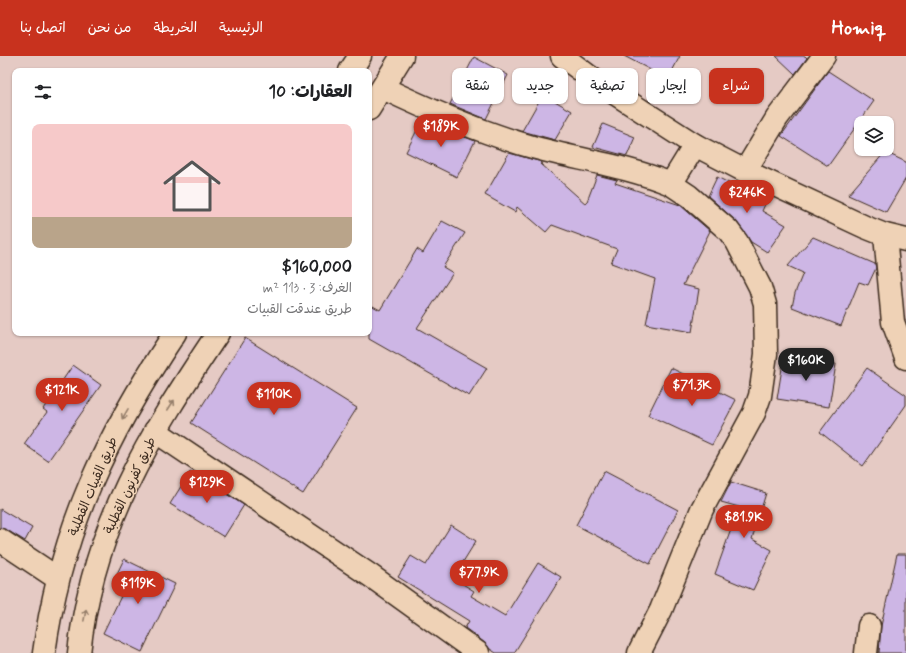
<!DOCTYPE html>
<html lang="ar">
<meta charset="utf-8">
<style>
body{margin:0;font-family:Mynerve,"Playpen Sans Arabic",sans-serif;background:#f2f2f2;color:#202124;direction:rtl;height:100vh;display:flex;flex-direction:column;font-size:15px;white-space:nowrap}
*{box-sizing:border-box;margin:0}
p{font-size:13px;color:#757577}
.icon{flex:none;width:22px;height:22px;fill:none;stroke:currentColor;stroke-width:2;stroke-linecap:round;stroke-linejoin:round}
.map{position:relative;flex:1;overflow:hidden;direction:ltr}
.drawer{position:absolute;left:12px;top:12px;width:360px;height:268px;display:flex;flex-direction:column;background:#fff;border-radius:8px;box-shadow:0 1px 3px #0004;direction:rtl}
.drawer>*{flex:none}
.hud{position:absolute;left:384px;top:12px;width:380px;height:36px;direction:rtl;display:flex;gap:8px}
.fabs{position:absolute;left:854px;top:60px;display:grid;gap:8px}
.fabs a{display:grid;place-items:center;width:40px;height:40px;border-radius:8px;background:#fff;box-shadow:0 1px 3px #0004;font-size:20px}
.price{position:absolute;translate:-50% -34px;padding:0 9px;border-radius:14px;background:#c8321e;color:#fff;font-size:13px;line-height:26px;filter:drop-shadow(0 1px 2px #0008)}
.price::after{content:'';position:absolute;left:50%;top:24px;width:12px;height:9px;margin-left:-6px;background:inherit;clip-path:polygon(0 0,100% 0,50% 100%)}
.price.selected{background:#222;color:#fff}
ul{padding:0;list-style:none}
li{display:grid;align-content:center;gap:8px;height:212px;padding:0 20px}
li+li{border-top:1px solid #e0e0e0}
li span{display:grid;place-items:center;height:124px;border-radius:8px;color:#555}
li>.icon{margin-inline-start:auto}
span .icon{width:72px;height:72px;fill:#fffc;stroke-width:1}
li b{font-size:17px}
h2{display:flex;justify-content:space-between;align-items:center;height:48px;padding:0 20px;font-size:17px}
.chip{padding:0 14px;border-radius:8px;background:#fff;box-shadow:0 1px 3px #0004;font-size:14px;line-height:36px}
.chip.selected{background:#c8321e;color:#fff}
header{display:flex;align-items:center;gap:24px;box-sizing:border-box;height:56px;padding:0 20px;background:#c8321e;color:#fff}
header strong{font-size:19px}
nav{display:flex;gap:22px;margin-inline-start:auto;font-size:14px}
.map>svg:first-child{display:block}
.building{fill:#cdb6e5;stroke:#3b2a1e}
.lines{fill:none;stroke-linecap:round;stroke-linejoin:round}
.minor-casing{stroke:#3b2a1e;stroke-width:25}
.secondary-casing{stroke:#3b2a1e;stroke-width:25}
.minor{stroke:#efd2b6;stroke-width:22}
.secondary{stroke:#efd2b6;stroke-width:22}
.oneway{stroke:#957e6a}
.labels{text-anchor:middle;stroke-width:3;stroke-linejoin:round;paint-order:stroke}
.street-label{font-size:13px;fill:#3b2a1e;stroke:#efd2b6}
</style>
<header>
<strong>Homiq</strong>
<nav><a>الرئيسية</a><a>الخريطة</a><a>من نحن</a><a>اتصل بنا</a></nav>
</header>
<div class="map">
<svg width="906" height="597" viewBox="0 0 906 597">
<rect width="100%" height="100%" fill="#e5cac4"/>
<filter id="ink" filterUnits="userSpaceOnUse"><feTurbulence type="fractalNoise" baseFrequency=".025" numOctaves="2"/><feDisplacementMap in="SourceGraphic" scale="8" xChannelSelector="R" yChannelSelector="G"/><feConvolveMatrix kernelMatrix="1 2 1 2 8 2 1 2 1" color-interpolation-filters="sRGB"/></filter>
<g filter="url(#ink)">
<path class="building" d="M624 0H680L668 23Z
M776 0H805L807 2 795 18Z
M474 1 508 19 486 63 450 48Z
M828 15 874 45 828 110 781 80Z
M543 38 572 55 555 84 522 75Z
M422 64 475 85 457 121 406 96Z
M603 68 635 81 627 100 593 91Z
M885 96 906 106V122L886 156 848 139Z
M509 97 542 106 541 108 586 148 597 119 617 124 615 127 680 149 710 175 683 229 699 233 692 276 646 268 655 223 611 207 617 193 552 169 546 176 517 151 515 156 485 139Z
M717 121 766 146 762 155 786 169 767 196 751 186 736 165 708 140Z
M442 165 465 177 443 211 453 217 417 272 487 312 469 340 369 283V248L380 254 417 193 423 197Z
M813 181 875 208 876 212 868 229 859 226 841 270 792 251 795 237 803 217 788 210Z
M245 282 357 352 303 438 191 367Z
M784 300 836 308 829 351 777 343Z
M73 309 101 329 48 405 24 388 47 356 43 353Z
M671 312 736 344 712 389 648 359Z
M867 312 906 339V349L863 410 820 376Z
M604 415 678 454 650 508 576 469Z
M190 416 244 449 224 481 170 448Z
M731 426 766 437 752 483 772 494 753 534 715 518 739 451 721 446Z
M0 453 32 472 25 485 7 474 0 472Z
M451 469 476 485 453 522 474 535 471 540 505 560 538 507 561 521 514 597H496L490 593 485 587 465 572 469 565 398 521 411 500 426 509Z
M897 498H906V597H879L881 570Z
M124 503 175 528 142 596 103 577 125 532 113 526Z"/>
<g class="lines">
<defs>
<path id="minor" d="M383 32C433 56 482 77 536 92 581 104 627 110 671 128
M745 115 777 62 824 0
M885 179 893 266 906 302
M155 375 371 520 478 597
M0 484 57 522
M639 597 661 554 702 453 754 357 760 340 766 298 765 248 760 231 737 186 728 174 689 140 671 128 695 89
M866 597 869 570"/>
<path id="secondary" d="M562 0 594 24 695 89 745 115 865 171 885 179 906 184
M350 15 360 0
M369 53 402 0
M44 597C61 473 106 380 175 277
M79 597C92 471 149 380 218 277"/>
</defs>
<use href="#minor" class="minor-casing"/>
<use href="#secondary" class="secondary-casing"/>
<use href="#minor" class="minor"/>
<use href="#secondary" class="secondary"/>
</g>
<defs><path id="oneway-shaft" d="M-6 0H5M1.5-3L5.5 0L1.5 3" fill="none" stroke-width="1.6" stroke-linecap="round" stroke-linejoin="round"/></defs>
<g class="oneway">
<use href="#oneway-shaft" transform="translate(171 349) rotate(-57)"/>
<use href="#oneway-shaft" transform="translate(125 358) rotate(120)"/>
<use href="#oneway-shaft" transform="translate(85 559) rotate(-79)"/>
</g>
</g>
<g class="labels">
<g class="street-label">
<text transform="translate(129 429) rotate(-65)" y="5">طريق كفرنون القطلبة</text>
<text transform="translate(92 430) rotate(-67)" y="5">طريق القبيات القطلبة</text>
</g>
</g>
</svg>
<div class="fabs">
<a><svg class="icon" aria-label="layers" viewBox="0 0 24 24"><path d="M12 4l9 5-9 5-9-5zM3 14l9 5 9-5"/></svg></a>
</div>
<b class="price" style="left:441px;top:92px">$189K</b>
<b class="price" style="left:747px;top:158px">$246K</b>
<b class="price selected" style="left:806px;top:326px">$160K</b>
<b class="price" style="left:692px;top:351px">$71.3K</b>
<b class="price" style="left:62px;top:356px">$121K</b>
<b class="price" style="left:274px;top:360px">$110K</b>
<b class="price" style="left:207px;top:448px">$129K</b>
<b class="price" style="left:744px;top:483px">$81.9K</b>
<b class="price" style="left:479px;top:538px">$77.9K</b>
<b class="price" style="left:138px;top:549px">$119K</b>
<div class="hud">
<a class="chip selected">شراء</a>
<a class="chip">إيجار</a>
<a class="chip">تصفية</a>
<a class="chip">جديد</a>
<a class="chip">شقة</a>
</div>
<section class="drawer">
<h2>العقارات: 10<svg class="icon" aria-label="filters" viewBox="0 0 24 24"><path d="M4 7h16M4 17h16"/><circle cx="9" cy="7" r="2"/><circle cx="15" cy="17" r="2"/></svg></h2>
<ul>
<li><span style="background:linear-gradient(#f6c9c9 75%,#b9a48a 0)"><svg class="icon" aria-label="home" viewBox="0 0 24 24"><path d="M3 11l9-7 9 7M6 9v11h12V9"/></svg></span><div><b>$160,000</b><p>الغرف: 3 · 113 m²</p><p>طريق عندقت القبيات</p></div></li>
</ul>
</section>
</div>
